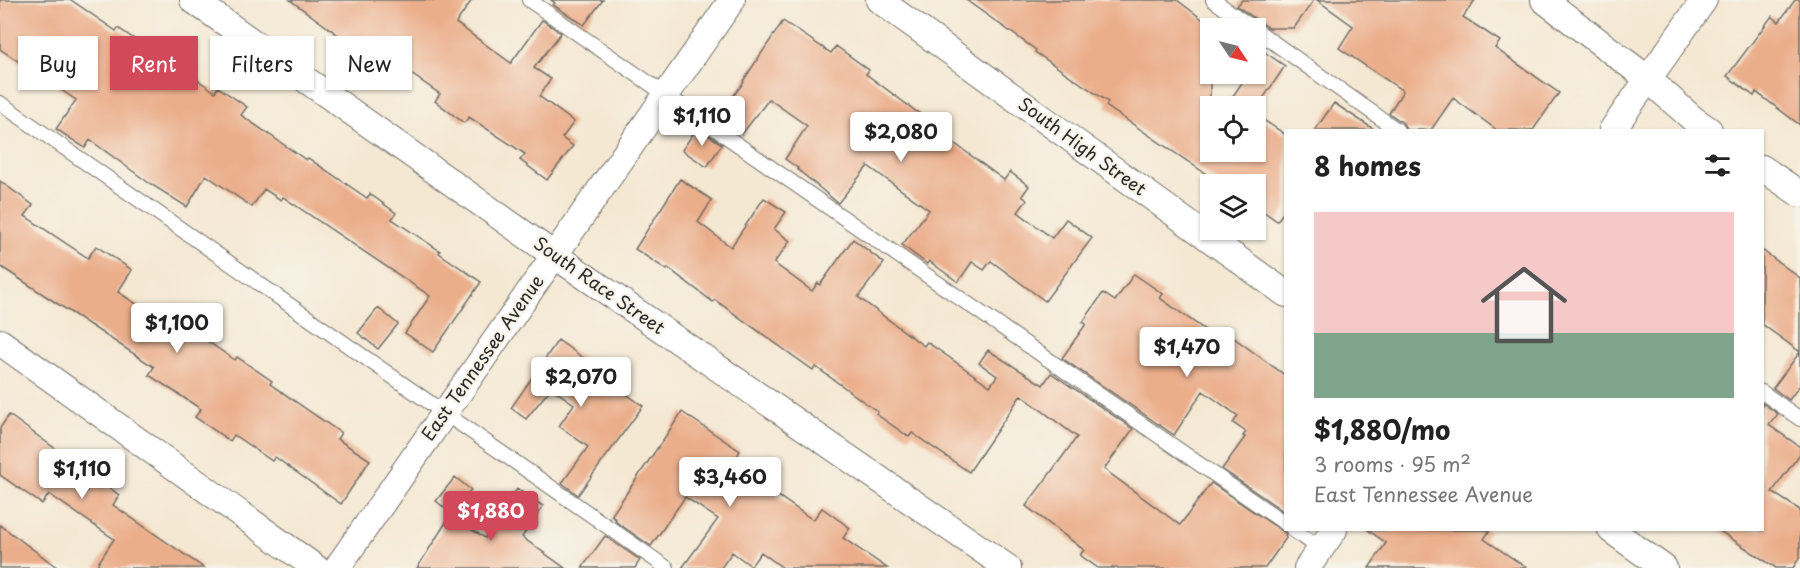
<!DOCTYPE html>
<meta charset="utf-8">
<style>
body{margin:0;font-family:"Playpen Sans",sans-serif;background:#f6f6f6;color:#222;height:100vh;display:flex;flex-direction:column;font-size:22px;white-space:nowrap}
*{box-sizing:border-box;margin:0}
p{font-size:20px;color:#767676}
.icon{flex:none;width:33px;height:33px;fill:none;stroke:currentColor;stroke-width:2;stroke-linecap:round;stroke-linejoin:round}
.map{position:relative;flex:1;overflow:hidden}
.drawer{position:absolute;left:1284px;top:129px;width:480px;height:402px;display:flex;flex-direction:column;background:#fff;border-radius:0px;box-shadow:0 2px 4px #0004}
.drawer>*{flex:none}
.hud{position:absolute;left:18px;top:36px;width:570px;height:54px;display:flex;gap:12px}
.needle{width:39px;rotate:125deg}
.controls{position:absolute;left:1200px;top:18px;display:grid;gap:12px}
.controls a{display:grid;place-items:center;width:66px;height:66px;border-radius:0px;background:#fff;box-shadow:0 2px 4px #0004;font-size:30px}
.price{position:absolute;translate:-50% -51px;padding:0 14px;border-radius:6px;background:#fff;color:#222;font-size:20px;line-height:39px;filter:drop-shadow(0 2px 3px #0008)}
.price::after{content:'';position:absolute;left:50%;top:36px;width:18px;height:14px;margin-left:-9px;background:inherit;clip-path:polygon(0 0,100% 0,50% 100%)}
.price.current{background:#d1495b;color:#fff}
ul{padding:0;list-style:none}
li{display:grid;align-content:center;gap:12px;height:318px;padding:0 30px}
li+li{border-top:2px solid #e0e0e0}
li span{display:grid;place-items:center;height:186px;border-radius:0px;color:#555}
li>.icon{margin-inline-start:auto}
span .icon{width:108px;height:108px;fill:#fffc;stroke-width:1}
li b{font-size:26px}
h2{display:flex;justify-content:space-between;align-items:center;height:72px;padding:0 30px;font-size:26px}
.pill{padding:0 21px;border-radius:0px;background:#fff;box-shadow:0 2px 4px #0004;font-size:21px;line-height:54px}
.pill.current{background:#d1495b;color:#fff}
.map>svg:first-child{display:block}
.building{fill:#ebae8b}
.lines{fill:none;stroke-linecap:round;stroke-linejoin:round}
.lane-casing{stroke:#716d66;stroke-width:16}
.street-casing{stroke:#716d66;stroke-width:28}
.lane{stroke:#fff;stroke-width:14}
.street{stroke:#fff;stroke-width:26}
.labels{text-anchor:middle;stroke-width:4.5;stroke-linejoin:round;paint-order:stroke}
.street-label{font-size:18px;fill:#2b2b2b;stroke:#f7f3e8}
</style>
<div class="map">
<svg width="1800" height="568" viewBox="0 0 1800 568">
<rect width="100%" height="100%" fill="#f7f3e8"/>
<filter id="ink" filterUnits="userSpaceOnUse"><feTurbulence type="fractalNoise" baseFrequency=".0167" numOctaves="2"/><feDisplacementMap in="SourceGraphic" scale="12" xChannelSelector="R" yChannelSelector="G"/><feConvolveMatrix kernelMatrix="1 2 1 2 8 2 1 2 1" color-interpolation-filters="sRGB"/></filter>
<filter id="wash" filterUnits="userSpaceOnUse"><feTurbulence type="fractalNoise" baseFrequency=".008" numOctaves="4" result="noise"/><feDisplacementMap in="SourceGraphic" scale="24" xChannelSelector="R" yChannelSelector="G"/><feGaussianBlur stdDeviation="1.35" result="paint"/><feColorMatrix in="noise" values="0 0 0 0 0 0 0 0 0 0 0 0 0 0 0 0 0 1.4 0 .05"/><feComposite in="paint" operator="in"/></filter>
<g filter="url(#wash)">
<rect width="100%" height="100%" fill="#f4e8d3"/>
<g id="blocks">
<path class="building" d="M0 0H71L116 31 118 28 155 53 157 51 215 92 218 87 247 107 241 115 306 160 308 158 367 198 370 194 396 213 392 219 440 251 439 253 481 282 433 352 405 333 430 296 283 197 281 200 264 189 252 207 206 175 187 207 149 183 90 140 85 148 56 129 76 100 0 49Z
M290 0H472L456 23 511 63 542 20 561 33 534 68 551 79 539 96 574 122 562 138 573 146 547 180 520 160 525 154 469 117 464 123 435 101 440 94 372 47 366 55Z
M551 0H603L584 25 553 5 555 3Z
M966 0H1177L1210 25V152H1256V115L1286 135V209L1277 221 1256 206V184H1221L1106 106 1108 102 1035 52 1036 50Z
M1242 0H1314L1294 28H1269L1237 6Z
M1317 0H1475L1463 17 1500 41 1495 48 1559 93 1533 130H1497L1453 98 1431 130H1406L1403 123 1389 113 1403 91 1339 48 1353 26Z
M1795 0H1800V125L1756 92 1754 96 1727 76 1772 16 1779 22Z
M783 21 831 53 836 46 869 70 866 74 948 135 946 137 1004 180 1010 172 1029 186 1022 196 1027 200 1018 212 1052 238 1066 219 1092 238 1045 301 991 261 984 270 972 262 958 282 929 261 927 264 902 245 929 210 868 166 838 203 797 169 798 168 785 159 807 126 769 99 742 134 716 118 744 82 743 81Z
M1263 51 1285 66 1258 106H1226L1248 74H1256V62Z
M1334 103 1375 130H1315Z
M697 128 722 144 707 167 682 150Z
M680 179 712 200 698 222 731 247 764 198 786 212 774 229 790 241 774 263 812 291 818 283 820 285 853 239 884 263 858 297 924 346 927 342 990 386 997 376 979 363 988 350 1043 385 1051 373 1133 429 1104 469 1180 525 1211 483 1285 533 1286 538 1265 568H1098L1080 555 1084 550 1026 506 1077 437 1021 395 969 472 912 433 909 437 876 414 878 412 816 367 813 370 715 300 713 302 668 268 667 270 635 249Z
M0 181 33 205 25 216 88 258 96 246 132 270 118 292 177 331 182 324 235 360 237 357 272 381 270 384 341 433 337 439 370 460 341 504 275 457 272 461 234 435 230 441 195 417 201 409 149 375 154 367 0 266Z
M1762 250 1800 278V385L1789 400 1773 388 1800 352 1762 324Z
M1134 274 1163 294 1160 298 1228 346 1234 338 1286 376V513L1222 469 1245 437 1243 436 1246 432 1233 423 1238 416 1203 391 1174 435 1062 358 1086 324 1083 322 1103 293 1115 301Z
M378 308 398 324 378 349 358 333Z
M558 340 593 365 591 369 643 406 578 495 562 483 588 447 559 426 574 404 551 388 526 419 511 408Z
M1762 403 1778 414 1769 425 1800 447V454L1772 492 1800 510V557L1793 568H1776L1718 530H1762Z
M682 412 740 451 732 464 813 520 822 508 850 528 843 538 887 568H783L761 552 751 566 732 552 721 568H682L718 519 685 497 651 546 615 521 616 519 611 516Z
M9 415 119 495 113 505 204 568H95L114 539 49 494 42 504 0 475V428Z
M455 477 471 490 452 514 436 501Z
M517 489 543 506 522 537 565 568H417L450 516 485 538Z
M0 525 58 568H0Z
M1368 530H1490L1484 539 1527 568H1369L1386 543Z
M605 536 640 560 635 568H582Z"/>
</g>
</g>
<g filter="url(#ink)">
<use href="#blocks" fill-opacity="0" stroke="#716d66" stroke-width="1.5"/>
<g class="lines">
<defs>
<path id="lane" d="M529 0 1286 524
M1213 0 1253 28
M1256 30 1397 130
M0 103 667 568
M1762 392 1800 419
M1293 530 1320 548"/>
<path id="street" d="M193 0 554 255 1008 568
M879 0 1286 294
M1544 0 1648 79 1693 119 1709 130
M1612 130 1704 0
M1762 168 1800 194
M0 342 316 568
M1611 530 1664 568
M337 568 732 0
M1307 568 1334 530"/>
</defs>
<use href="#lane" class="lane-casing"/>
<use href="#street" class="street-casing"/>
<use href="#lane" class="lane"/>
<use href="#street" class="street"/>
</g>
</g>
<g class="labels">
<g class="street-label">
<text transform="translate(1082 147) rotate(36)" y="6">South High Street</text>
<text transform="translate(599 286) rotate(35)" y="6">South Race Street</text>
<text transform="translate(483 358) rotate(-55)" y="6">East Tennessee Avenue</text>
</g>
</g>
</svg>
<div class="controls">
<a><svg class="needle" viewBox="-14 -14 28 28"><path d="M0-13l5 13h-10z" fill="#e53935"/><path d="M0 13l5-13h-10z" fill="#767676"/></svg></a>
<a><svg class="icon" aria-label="locate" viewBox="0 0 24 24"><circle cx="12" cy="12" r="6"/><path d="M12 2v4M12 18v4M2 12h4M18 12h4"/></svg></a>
<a><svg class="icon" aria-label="layers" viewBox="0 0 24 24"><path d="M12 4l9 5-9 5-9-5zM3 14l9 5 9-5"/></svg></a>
</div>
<b class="price" style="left:702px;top:147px">$1,110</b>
<b class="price" style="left:901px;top:163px">$2,080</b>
<b class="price" style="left:177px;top:354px">$1,100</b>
<b class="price" style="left:1187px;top:378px">$1,470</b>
<b class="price" style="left:581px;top:408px">$2,070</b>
<b class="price" style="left:82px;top:500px">$1,110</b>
<b class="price" style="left:730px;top:508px">$3,460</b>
<b class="price current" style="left:491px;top:542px">$1,880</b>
<div class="hud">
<a class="pill">Buy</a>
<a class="pill current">Rent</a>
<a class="pill">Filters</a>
<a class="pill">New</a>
</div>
<section class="drawer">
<h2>8 homes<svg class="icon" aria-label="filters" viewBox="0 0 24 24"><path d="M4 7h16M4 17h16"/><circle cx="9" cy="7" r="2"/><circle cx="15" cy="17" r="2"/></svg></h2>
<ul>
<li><span style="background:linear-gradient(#f6c9c9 65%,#7fa58c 0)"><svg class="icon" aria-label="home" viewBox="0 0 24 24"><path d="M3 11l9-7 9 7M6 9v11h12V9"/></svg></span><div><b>$1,880/mo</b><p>3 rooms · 95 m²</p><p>East Tennessee Avenue</p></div></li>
</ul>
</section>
</div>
